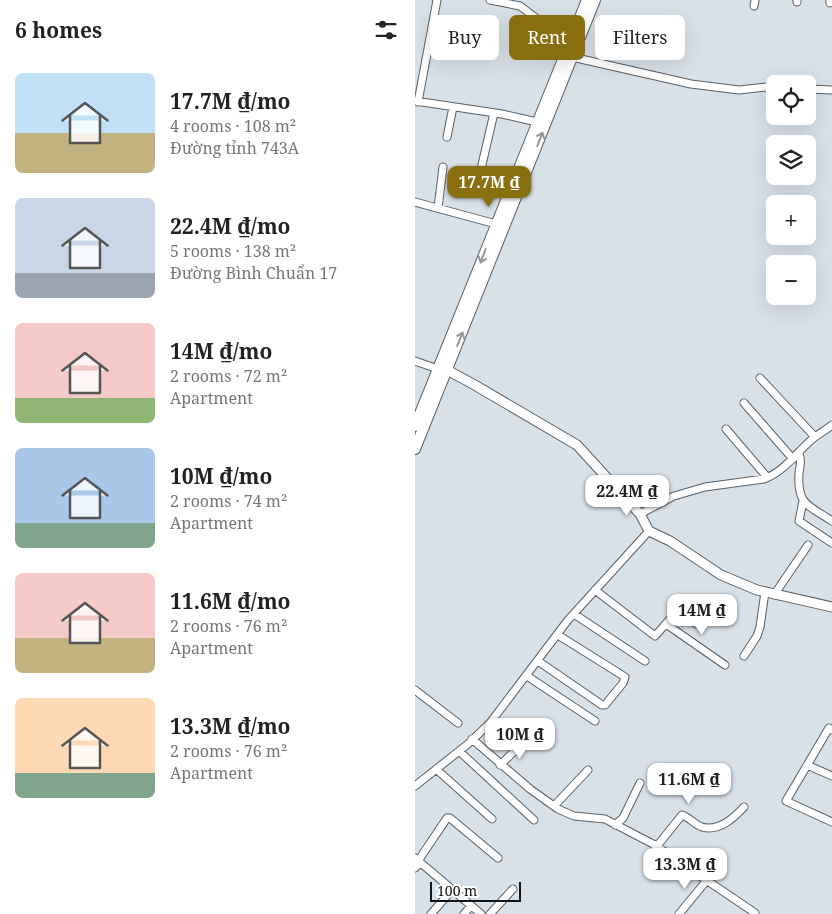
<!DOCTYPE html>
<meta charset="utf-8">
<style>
body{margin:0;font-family:"Noto Serif",serif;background:#f6f6f6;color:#222;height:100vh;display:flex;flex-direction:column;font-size:19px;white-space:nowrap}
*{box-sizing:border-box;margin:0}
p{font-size:16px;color:#767676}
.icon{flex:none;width:28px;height:28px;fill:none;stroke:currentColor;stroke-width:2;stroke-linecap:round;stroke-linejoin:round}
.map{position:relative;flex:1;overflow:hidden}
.side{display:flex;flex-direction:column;background:#fff;width:415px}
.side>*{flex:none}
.banner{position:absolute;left:15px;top:15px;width:326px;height:45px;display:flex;gap:10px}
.tools{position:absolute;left:351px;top:75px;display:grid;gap:10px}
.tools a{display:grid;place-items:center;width:50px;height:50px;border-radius:8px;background:#fff;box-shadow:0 5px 20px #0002;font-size:25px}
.scale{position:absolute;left:15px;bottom:12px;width:91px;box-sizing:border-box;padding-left:5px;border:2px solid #121518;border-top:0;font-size:14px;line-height:18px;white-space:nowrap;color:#121518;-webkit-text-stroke:4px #fff;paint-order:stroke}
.price{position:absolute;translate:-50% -42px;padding:0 11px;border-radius:10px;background:#fff;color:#222;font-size:16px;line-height:32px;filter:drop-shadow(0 1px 2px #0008)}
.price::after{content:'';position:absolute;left:50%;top:30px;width:15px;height:11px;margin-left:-8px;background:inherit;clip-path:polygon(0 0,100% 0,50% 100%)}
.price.active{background:#8a6f10;color:#fff}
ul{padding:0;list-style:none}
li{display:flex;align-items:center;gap:15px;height:125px;padding:0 15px}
li span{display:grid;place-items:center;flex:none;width:140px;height:100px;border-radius:8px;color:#555}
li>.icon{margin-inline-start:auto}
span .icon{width:60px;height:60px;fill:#fffc;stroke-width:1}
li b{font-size:21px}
h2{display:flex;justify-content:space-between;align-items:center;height:60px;padding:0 15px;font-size:21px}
.tag{padding:0 18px;border-radius:8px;background:#fff;box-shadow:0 5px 20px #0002;font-size:18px;line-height:45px}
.tag.active{background:#8a6f10;color:#fff}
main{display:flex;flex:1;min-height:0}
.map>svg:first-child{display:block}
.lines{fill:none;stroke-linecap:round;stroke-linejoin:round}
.minor-casing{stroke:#585f65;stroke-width:9}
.tertiary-casing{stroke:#585f65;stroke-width:11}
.secondary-casing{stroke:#585f65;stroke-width:12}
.minor{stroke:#fff;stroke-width:7}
.tertiary{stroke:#fff;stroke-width:9}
.secondary{stroke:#fff;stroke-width:10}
.oneway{stroke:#949697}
</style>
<main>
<section class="side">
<h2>6 homes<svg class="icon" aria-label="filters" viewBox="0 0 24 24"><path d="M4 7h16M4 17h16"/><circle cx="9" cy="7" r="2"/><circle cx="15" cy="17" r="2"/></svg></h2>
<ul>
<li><span style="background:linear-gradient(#bfe0f5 60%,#c2b280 0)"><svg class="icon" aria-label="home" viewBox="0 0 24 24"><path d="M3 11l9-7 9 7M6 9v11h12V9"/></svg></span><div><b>17.7M ₫/mo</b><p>4 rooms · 108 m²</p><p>Đường tỉnh 743A</p></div></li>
<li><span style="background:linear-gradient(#c9d6e8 75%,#9aa5b1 0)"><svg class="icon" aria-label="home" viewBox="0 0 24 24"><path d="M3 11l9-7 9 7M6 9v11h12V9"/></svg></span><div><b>22.4M ₫/mo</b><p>5 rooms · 138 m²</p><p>Đường Bình Chuẩn 17</p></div></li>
<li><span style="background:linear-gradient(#f6c9c9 75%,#8fb573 0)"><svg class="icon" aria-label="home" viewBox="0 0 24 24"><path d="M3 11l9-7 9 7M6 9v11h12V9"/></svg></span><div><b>14M ₫/mo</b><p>2 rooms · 72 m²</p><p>Apartment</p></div></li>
<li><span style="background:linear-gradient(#a9c7e8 75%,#7fa58c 0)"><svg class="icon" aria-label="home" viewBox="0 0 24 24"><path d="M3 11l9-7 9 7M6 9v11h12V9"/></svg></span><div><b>10M ₫/mo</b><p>2 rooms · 74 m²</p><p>Apartment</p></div></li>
<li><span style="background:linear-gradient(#f6c9c9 65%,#c2b280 0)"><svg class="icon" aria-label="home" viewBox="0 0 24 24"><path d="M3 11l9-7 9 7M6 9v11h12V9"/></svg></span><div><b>11.6M ₫/mo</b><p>2 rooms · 76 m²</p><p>Apartment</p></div></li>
<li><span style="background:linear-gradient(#ffd9b3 75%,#7fa58c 0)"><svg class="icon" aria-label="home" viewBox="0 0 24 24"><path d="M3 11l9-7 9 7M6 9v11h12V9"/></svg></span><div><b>13.3M ₫/mo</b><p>2 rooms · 76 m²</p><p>Apartment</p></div></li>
</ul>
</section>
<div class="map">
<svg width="417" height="914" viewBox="0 0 417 914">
<rect width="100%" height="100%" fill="#d9e1e8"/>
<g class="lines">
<defs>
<path id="minor" d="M75 0 105 6 137 30 157 37
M382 2V0
M415 3V0
M339 6 340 0
M157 57 276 84 324 90 360 86
M392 89 417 90
M0 101 87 114 122 122
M3 102 22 0
M32 137 38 107
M66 169 79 113
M0 202 81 224
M23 208 28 167
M0 361 23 369
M345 378 400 437
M329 403 378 459
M311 429 352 477
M384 454C387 461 385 466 384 473 382 505 393 505 417 521
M388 501 384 521 417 543
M225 514 259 496 290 487 349 479C368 472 380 455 394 442 401 435 410 431 417 425
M180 590 240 636 264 609 281 624
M359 595 393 545
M159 614 230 661
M251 624 310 665
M329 656 342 636 345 627 350 592
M123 661 187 705H190L208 683 210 677 143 635
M112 676 180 721
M0 690 43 723
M417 730 414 728 371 801 417 822
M57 739 115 789 143 809 159 816 190 819 238 844 340 913
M44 751 119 820
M85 765 111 740
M392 765 417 776
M21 769 77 819
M0 786 53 744 75 723 153 620 234 531
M139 806 173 770
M200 825 208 818 225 783
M242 846 267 815C274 817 280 825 287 827 304 832 319 818 329 807
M0 858 66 914
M3 861 32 818H35L83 858
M0 868 5 862
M16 914 37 890
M49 914 56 906
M75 914 98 889
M264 914 292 880"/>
<path id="tertiary" d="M32 370 58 384 162 445 225 514 234 531 255 541 306 575 342 590 417 607"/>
<path id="secondary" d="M0 426 172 0
M0 449 180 0"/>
</defs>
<use href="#minor" class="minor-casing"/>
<use href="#tertiary" class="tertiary-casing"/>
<use href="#secondary" class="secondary-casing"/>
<use href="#minor" class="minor"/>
<use href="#tertiary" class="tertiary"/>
<use href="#secondary" class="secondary"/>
</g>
<defs><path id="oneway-shaft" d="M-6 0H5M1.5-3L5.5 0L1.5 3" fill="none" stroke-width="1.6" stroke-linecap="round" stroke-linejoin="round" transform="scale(1.25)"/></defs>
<g class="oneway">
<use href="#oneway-shaft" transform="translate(125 139) rotate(-69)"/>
<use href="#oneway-shaft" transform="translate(68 256) rotate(111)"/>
<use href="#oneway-shaft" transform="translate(45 339) rotate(-68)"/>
</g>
</svg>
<div class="tools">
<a><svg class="icon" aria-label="locate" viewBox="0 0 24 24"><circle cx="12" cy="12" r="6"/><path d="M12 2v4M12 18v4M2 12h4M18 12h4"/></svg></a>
<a><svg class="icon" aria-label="layers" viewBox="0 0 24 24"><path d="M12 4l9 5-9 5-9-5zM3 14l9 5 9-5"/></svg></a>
<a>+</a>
<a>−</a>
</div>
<div class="scale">100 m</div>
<b class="price active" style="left:74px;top:208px">17.7M ₫</b>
<b class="price" style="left:212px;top:517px">22.4M ₫</b>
<b class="price" style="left:287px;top:636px">14M ₫</b>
<b class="price" style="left:105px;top:760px">10M ₫</b>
<b class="price" style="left:274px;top:805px">11.6M ₫</b>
<b class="price" style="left:270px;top:890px">13.3M ₫</b>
<div class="banner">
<a class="tag">Buy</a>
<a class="tag active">Rent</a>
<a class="tag">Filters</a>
</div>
</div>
</main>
